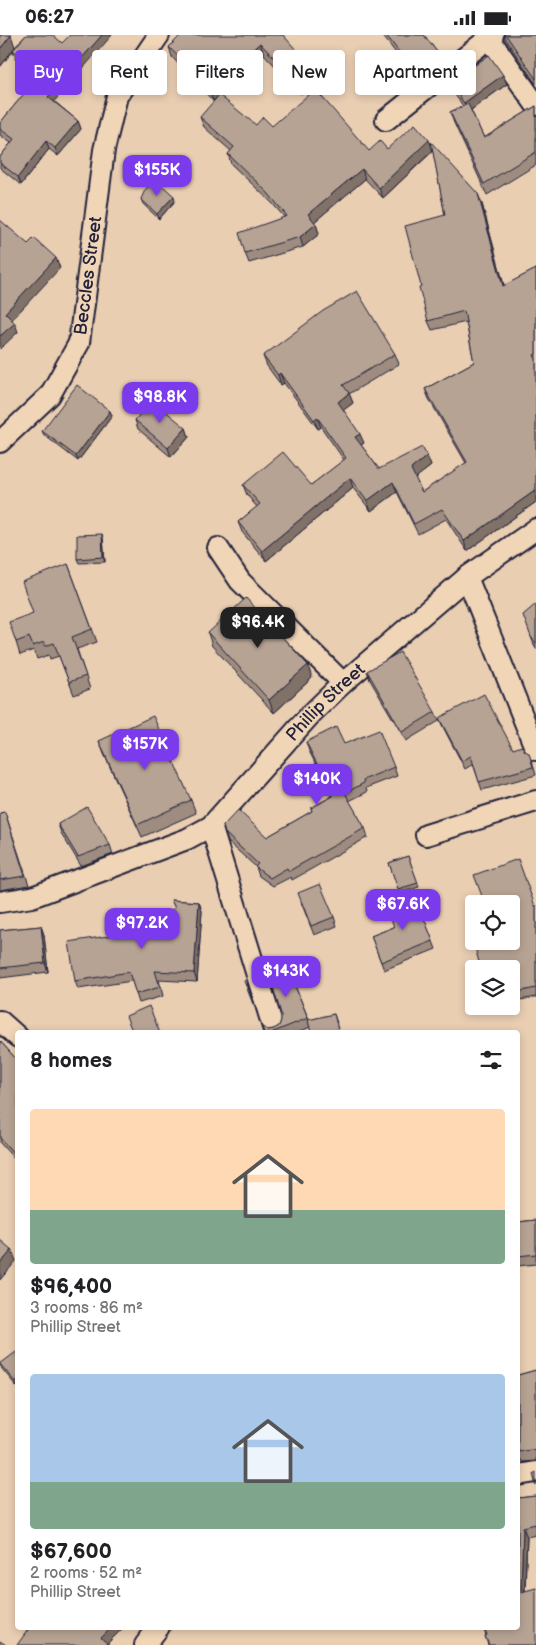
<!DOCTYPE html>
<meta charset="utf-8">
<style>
body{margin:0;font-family:"Balsamiq Sans",sans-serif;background:#f2f2f2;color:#202124;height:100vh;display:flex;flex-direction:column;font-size:19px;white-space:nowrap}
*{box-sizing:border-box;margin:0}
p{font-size:16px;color:#757577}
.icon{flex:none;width:28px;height:28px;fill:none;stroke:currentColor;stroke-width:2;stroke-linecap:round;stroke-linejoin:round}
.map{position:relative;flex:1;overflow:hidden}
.side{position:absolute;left:15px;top:995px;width:505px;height:600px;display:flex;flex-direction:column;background:#fff;border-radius:5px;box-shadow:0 2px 8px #0003}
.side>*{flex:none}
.guide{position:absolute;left:15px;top:15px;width:506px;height:45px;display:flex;gap:10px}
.tools{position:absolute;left:465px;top:860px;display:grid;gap:10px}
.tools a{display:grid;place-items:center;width:55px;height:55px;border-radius:5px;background:#fff;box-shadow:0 2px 8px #0003;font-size:25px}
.price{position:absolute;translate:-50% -42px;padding:0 11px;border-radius:10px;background:#7c3aed;color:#fff;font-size:16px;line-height:32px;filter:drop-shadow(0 1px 2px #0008)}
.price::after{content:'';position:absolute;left:50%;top:30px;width:15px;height:11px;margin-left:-8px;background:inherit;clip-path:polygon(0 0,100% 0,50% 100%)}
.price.on{background:#222;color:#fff}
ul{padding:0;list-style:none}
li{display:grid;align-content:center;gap:10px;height:265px;padding:0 15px}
li span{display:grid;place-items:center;height:155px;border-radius:5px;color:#555}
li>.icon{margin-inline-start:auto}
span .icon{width:90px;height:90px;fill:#fffc;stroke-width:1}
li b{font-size:21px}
h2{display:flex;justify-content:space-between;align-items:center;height:60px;padding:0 15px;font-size:21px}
.tag{padding:0 18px;border-radius:5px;background:#fff;box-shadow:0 2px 8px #0003;font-size:18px;line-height:45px}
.tag.on{background:#7c3aed;color:#fff}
.status{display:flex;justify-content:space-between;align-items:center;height:35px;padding:0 25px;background:#fff;direction:ltr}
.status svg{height:14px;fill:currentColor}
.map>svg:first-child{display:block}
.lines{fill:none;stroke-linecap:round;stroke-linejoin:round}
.street-casing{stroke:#22223b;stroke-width:24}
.street{stroke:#f1d5b7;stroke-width:20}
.wall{fill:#9d8c7f;stroke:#22223b}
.shaded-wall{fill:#807268;stroke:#22223b}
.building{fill:#b7a394;stroke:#22223b}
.labels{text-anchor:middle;stroke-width:4;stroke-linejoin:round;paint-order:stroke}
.street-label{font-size:18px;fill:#22223b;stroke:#f1d5b7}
</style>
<div class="status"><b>06:27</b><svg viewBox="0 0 49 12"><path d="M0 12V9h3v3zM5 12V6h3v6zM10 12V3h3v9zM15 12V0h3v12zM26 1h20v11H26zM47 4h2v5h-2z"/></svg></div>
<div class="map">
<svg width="536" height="1610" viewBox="0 0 536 1610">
<rect width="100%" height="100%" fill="#e9ceb2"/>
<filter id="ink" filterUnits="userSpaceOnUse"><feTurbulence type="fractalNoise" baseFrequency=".02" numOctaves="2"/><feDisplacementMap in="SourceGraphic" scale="10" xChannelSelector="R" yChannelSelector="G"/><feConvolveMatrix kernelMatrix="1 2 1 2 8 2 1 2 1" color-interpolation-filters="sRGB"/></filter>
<g filter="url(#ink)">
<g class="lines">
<defs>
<g id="street">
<path d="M489 3 536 70"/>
<path d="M386 85 493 0"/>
<path id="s1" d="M0 407 50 360 79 308 104 115 117 61 159 0"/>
<path d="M218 513 240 546 343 648"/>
<path d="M467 542 536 715"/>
<path d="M211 791 273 992"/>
<path d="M426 800 536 766"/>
<path id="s2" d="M0 867 32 862 187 804 211 791 311 679 343 648 467 542 536 494"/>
<path d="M0 986 18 1002"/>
<path d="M518 1440 536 1437"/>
<path d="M145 1610 159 1592"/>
</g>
</defs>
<use href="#street" class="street-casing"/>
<use href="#street" class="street"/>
</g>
<path class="wall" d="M0 0 15 12 26 0 54 66 78 86 81 94 58 121 49 114 21 150 0 133V122L11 108 0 100V88L37 43 16 23 13 16 0 32Z
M283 0 317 45 301 59 264 19 213 66 172 22 169 12Z
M382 0H424L437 17 440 26 416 44Z
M504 0H536V49L506 5Z
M450 48 507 49 471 75 484 103 536 71V130L487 160 454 88 450 77 463 71 453 57Z
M200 82 256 90 272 91 369 116 387 114 432 113 482 169 504 251 536 234V467L467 516 446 484 418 499 397 457 371 476 353 453 266 526 242 497 238 487 257 472 247 460 243 450H311L344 425 321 392 318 394 284 348 281 350 267 331 263 321 395 319 399 329 349 359 353 368 343 375 364 408 361 410 379 434 427 421 431 431 415 443 422 457 466 428 429 364 425 354 474 327 466 287 432 295 428 286 421 251 445 180 433 116 383 163 365 144 314 187 316 189 319 199 303 212 249 228 245 218 284 182 272 168 231 129 228 119 231 116 204 92Z
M141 164 175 166 159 184 143 169Z
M110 376 112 381 78 426 44 400 42 396Z
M135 385 186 393 189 402 171 422 138 394Z
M102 499 103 503 105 527 79 528 77 524Z
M68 529 97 607 77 614 90 654 74 660 59 621 50 624 49 620 37 624 34 615 20 620 16 607 33 578Z
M536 569V614L535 612 531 602Z
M208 598 312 643 274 678 212 611Z
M367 636 435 677 439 686 406 706 370 645Z
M439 683 513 714 532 726 536 740 482 755 473 729 465 734 442 690Z
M99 706 191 765 196 778 142 802 104 719Z
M306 707 344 709 394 732 397 741 366 753 367 757 349 766 365 793 368 802 292 845 291 842 273 851 259 841 256 832 228 807 223 791 267 802 312 776 311 773 332 761 309 716Z
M5 777 29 850 0 855V778Z
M58 789 110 810 113 819 81 831 61 798Z
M408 821 419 852 400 858 389 828Z
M415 861 436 914 384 935 371 901 394 892Z
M171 865 199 867 202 876 197 947 159 945 163 961 139 968 132 946 78 954 75 946 153 894 175 873Z
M301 867 334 882 337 891 314 900Z
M536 870V962L520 965 516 953 511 954V934L474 906Z
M41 891 44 900 48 937 0 943V895Z
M286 929 309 985 334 979 337 988 310 992 297 998H264L268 995 274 994 279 991 281 985Z
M0 1006 18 1026V1128L0 1108Z
M536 1185V1229L518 1231V1187Z
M18 1319V1351L17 1352 2 1334 0 1329Z
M536 1335V1426L522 1427 521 1424 518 1425V1340Z
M536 1461V1500L527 1502 525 1556 536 1610H488L485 1601H486L483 1592H518V1463Z"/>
<path class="shaded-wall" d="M11 0 15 12 0 32V14Z
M102 0H112L51 70 48 62Z
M260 8 264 19 213 66 209 55Z
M437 17 440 26 416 44 413 35Z
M313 34 317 45 301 59 297 48Z
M503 40 507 49 468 77 464 68Z
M78 86 81 94 58 121 55 113Z
M429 105 433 115 383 163 379 153Z
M46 106 49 114 21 150 18 142Z
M362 134 365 144 312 189 308 179Z
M478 159 482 169 507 261 503 251Z
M174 161 175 166 159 184 157 179Z
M316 189 319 199 303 212 300 202Z
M56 223 60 233 9 288 5 278Z
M15 288 18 297 0 314V301Z
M280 338 284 348 281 350 278 340Z
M349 358 353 368 341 377 338 367Z
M110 376 112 381 78 426 76 421Z
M317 382 321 392 318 394 314 385Z
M186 393 189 402 171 422 168 413Z
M360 399 364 408 359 412 355 402Z
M427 421 431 431 414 444 411 434Z
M350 443 353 453 266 526 262 516Z
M393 447 397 457 371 476 367 466Z
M536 455V467L467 516 464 506Z
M102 499 103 503 105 527 103 522Z
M308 630 312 643 274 678 269 665Z
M199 867 202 876 197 947 194 938Z
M41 891 44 900 48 937 45 928Z
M12 1215 16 1226 0 1245V1229Z
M18 1345V1351L17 1352 15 1347Z
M523 1492 527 1502 524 1567 521 1557Z
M112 1592H124L108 1608V1610H106L101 1603Z"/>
<path class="building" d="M0 0H11L0 14Z
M26 0H53L62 8 70 0H102L48 62 78 86 55 113 46 106 18 142 0 128V122L14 104 0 94V88L40 39 13 15Z
M181 0H283L313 34 297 48 260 8 209 55 169 12Z
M386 0H424L437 17 413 35Z
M506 0H536V44Z
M489 20 503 40 464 68 450 48Z
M315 54 369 116 380 106 387 114 415 89 429 105 379 153 362 134 308 179 316 189 300 202 245 218 239 198 287 181 268 158 228 119 234 112 200 82 219 60 256 90 263 82 272 91Z
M468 69 484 103 536 71V117L484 149 450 77Z
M431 107 478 159 503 251 536 234V319L534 320 536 324V455L464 506 442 474 414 489 393 447 367 466 350 443 262 516 238 487 260 469 243 450 283 417 311 450 346 423 317 382 314 385 280 338 278 340 263 321 323 276 357 256 395 319 343 350 349 358 338 367 360 399 355 402 379 434 422 412 427 421 411 434 422 457 467 427 425 354 474 327 464 276 428 286 419 252 421 251 405 191 445 180Z
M155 144 174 161 157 179 141 164 145 155Z
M0 185 28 209 34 203 56 223 5 278 15 288 0 301Z
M77 350 110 376 76 421 42 396Z
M152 365 186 393 168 413 135 385Z
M102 499 103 522 77 524V500Z
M68 529 92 594 72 602 86 641 69 647 54 608 45 611 44 607 33 611 29 602 16 607 9 587 33 578 22 547Z
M246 563 308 630 269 665 208 598Z
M536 569V608L531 602 523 580Z
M400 617 435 677 402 697 367 636Z
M484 659 513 714 522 711 525 716 529 718 533 732 479 747 471 721 462 726 439 683Z
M153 681 191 765 137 790 99 706Z
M336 692 344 709 379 695 394 732 363 745 364 748 345 758 365 793 289 836 287 833 270 843 255 832 258 829 225 798 223 791 238 775 267 802 312 776 311 773 333 761 306 707Z
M87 772 110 810 78 822 58 789Z
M5 777 25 841 0 845V778Z
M408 821 418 848 398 854 389 828Z
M518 824 535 871 536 870V953L517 957 514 944 511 945V934H481L470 895 474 894V906H511V869H485L474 840Z
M320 849 334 882 311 891 298 858Z
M415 861 433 906 381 927 371 901 394 892 387 872Z
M171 865 199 867 194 938 155 936 160 952 136 959 129 937 75 946 69 907 153 894 154 885 175 873Z
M41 891 45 928 0 933V895Z
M286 929 308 983 271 998H264L262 992 268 995 274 994 279 991 281 985V979L268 936Z
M246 945 253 969 244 946Z
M149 971 160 998H133L126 981Z
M334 979 339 998H311L308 985Z
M0 1006 18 1026V1123L0 1103Z
M536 1185V1219L518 1221V1187Z
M0 1205 12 1215 0 1229Z
M16 1317 18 1319V1345L15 1347 0 1329Z
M536 1335V1416L530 1415 519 1417 518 1413V1340Z
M536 1437V1451L533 1439Z
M536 1461V1489L523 1492 521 1557 536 1553V1610H489L485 1601 487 1600 484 1592H518V1463Z
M30 1592H112L101 1603 107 1608 106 1610H17Z
M0 1606 6 1610H0Z"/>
</g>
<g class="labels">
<g class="street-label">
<text dy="6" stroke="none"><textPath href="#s1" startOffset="196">Beccles Street</textPath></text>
<text dy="6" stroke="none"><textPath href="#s2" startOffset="394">Phillip Street</textPath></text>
</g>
</g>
</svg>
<div class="tools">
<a><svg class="icon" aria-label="locate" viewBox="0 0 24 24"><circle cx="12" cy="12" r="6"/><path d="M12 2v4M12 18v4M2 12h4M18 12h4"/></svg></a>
<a><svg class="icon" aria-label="layers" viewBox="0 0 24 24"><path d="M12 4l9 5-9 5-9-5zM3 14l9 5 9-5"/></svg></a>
</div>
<b class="price" style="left:157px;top:162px">$155K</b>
<b class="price" style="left:160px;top:389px">$98.8K</b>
<b class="price on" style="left:258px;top:614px">$96.4K</b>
<b class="price" style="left:145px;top:736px">$157K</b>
<b class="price" style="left:317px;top:771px">$140K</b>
<b class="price" style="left:403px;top:896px">$67.6K</b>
<b class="price" style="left:142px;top:915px">$97.2K</b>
<b class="price" style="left:286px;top:963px">$143K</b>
<div class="guide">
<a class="tag on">Buy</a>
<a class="tag">Rent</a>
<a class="tag">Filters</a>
<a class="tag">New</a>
<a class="tag">Apartment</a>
</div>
<section class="side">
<h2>8 homes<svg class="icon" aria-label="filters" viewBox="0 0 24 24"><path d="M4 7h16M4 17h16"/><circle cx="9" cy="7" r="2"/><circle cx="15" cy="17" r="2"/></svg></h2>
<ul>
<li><span style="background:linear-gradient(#ffd9b3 65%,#7fa58c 0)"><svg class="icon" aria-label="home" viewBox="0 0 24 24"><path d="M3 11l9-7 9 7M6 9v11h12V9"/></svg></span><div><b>$96,400</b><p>3 rooms · 86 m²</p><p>Phillip Street</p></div></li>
<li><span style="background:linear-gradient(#a9c7e8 70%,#7fa58c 0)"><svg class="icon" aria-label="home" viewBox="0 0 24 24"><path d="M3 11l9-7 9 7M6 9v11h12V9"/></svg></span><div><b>$67,600</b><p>2 rooms · 52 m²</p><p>Phillip Street</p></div></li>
</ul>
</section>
</div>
